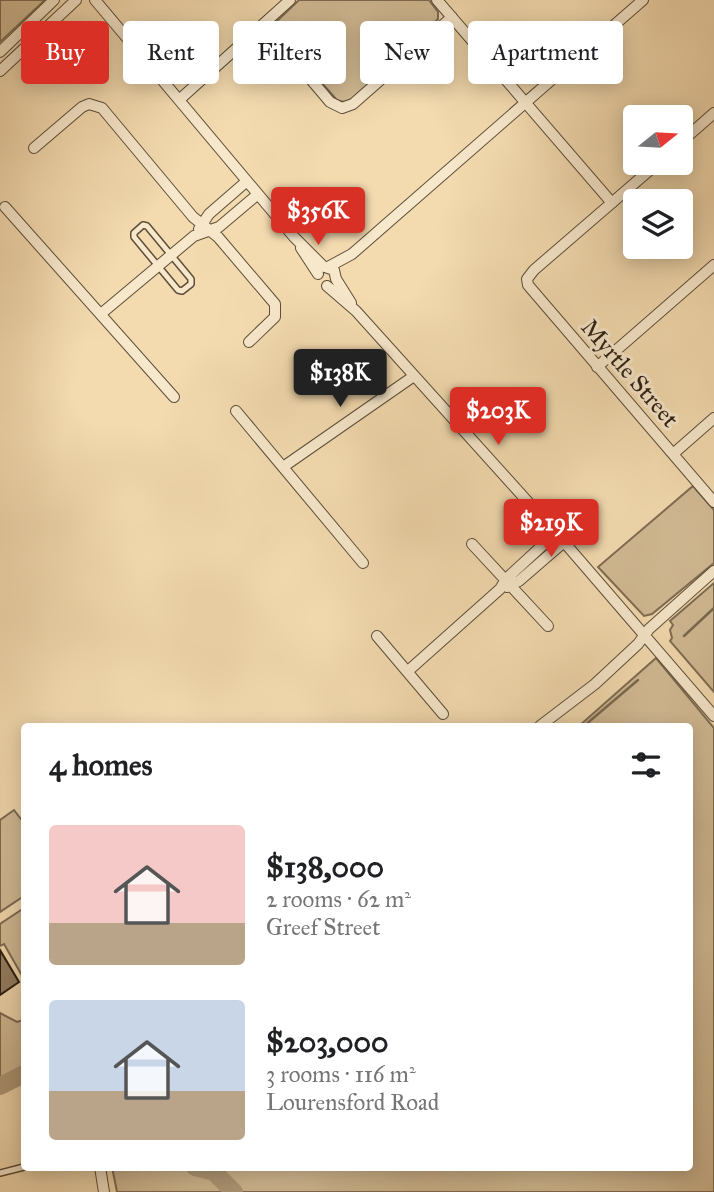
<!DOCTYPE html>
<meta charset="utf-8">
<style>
body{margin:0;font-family:"IM FELL Great Primer",serif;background:#f2f2f2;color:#202124;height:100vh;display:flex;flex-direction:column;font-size:26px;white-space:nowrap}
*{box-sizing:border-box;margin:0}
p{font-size:23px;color:#757577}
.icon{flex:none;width:38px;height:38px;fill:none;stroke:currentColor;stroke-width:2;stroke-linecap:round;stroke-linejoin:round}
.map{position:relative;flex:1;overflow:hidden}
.drawer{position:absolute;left:21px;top:723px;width:672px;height:448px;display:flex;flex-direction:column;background:#fff;border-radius:7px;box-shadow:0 4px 18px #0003}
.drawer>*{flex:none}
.top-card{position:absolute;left:21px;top:21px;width:672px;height:63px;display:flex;gap:14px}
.needle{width:46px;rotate:72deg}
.tools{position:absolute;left:623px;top:105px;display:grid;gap:14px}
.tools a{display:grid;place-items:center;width:70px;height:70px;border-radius:7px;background:#fff;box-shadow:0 4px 18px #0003;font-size:35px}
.price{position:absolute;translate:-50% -60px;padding:0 16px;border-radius:7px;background:#d93025;color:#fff;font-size:23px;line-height:46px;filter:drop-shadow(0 2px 4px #0008)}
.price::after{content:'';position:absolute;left:50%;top:42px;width:21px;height:16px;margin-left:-10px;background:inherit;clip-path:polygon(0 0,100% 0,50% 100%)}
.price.current{background:#222;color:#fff}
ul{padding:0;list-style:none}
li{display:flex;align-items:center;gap:21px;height:175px;padding:0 28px}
li span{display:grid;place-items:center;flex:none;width:196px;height:140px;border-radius:7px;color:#555}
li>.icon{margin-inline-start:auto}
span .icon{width:84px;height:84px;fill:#fffc;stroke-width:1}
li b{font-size:30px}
h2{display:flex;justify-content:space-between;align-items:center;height:84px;padding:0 28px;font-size:30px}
.pill{padding:0 24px;border-radius:7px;background:#fff;box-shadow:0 4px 18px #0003;font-size:24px;line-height:63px}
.pill.current{background:#d93025;color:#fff}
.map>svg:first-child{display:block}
.green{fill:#d1ba94;stroke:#7e6c53;stroke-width:2}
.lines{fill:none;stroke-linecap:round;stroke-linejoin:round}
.stream{stroke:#7a6950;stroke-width:2.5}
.river{stroke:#af9a7a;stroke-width:18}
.building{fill:#938064;stroke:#2a1f12;stroke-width:2}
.service-casing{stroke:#5c4e39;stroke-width:8}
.minor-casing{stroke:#5c4e39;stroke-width:12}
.service{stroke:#f7e7cb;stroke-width:5}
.minor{stroke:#f7e7cb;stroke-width:10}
.labels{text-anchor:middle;stroke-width:6;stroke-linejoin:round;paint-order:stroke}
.street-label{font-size:24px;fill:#2a1f12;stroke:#f7e7cb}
</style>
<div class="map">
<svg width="714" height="1192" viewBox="0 0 714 1192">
<rect width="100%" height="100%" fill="#f3daaf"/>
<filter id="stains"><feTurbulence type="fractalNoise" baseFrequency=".00286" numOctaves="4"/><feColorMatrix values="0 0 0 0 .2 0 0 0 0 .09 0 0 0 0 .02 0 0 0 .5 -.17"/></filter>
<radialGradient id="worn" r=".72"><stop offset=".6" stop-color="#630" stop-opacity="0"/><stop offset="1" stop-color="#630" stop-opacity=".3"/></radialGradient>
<path class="green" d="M0 0H45L0 42Z
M299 0H429L438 12V19L352 99 344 102 337 100 277 33V21Z
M693 486 714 510V563L652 614 644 616 598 567Z
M714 583V692L670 641 672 638 670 630 673 625 670 621Z
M656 658 714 728V1192H117L112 1167H690V726H579Z
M14 810 24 823V896L0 912V820Z
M24 908V979L4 944 0 946V924Z
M24 998V1067L0 1080V1013L17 1022 23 1020C26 1013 21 1008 24 998Z"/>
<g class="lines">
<path class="stream" d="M684 636 714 608
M584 726 638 680"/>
<path class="river" d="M0 1086 24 1074
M195 1167 214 1172 234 1192"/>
</g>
<path class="building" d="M0 950 19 982 0 995Z"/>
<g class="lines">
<defs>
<path id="service" d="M143 225 147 226 191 279V284L182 291 178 290 134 237V233Z
M0 1173 24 1167"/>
<path id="minor" d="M95 0 294 237 324 267
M437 0 612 203
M264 24 330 102 342 108 353 104 452 17
M0 52 54 0
M0 71 76 0
M179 100 290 0
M681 142 714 113
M34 148 82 107 89 104 102 108 193 217 218 237 275 304V317L249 342
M658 163 534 270 527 279 528 285 714 502
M5 207 174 397
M199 229 209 214 247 181
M301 248 318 274
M325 267 334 270 336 279 351 303
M328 267 352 254 643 0
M327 286 356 311 564 542 714 716
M102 313 194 236 219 227 258 194
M597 367 714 265
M236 411 363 563
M673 454 714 418
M283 467 414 376
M472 544 548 626
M507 587 519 581 564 542
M377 636 443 714
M408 671 500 589 506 579 556 533
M540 726 595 684 638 644 649 629 714 571
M100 1167 104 1192"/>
</defs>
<use href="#service" class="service-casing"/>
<use href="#minor" class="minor-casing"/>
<use href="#service" class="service"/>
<use href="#minor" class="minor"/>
</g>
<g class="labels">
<g class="street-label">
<text transform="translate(630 373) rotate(49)" y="8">Myrtle Street</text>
</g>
</g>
<rect width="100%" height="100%" filter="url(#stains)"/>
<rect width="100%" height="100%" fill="url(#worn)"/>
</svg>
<div class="tools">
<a><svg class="needle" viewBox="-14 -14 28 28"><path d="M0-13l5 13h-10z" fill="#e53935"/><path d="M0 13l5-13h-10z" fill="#757577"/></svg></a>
<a><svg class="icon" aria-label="layers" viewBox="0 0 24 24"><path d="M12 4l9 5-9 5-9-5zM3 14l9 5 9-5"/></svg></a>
</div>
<b class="price" style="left:318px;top:247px">$356K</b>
<b class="price current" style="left:340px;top:409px">$138K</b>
<b class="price" style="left:498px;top:447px">$203K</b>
<b class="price" style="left:551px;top:559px">$219K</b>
<div class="top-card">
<a class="pill current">Buy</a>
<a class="pill">Rent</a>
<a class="pill">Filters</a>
<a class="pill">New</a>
<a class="pill">Apartment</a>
</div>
<section class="drawer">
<h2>4 homes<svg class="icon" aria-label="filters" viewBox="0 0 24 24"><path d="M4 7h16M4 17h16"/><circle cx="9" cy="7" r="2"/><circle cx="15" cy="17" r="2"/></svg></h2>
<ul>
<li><span style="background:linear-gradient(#f6c9c9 70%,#b9a48a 0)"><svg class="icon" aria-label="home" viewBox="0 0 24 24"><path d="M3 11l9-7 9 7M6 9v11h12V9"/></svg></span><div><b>$138,000</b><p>2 rooms · 62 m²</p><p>Greef Street</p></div></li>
<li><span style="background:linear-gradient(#c9d6e8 65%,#b9a48a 0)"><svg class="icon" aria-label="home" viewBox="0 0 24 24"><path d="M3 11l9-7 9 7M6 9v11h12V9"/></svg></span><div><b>$203,000</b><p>3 rooms · 116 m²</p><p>Lourensford Road</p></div></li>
</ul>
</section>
</div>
